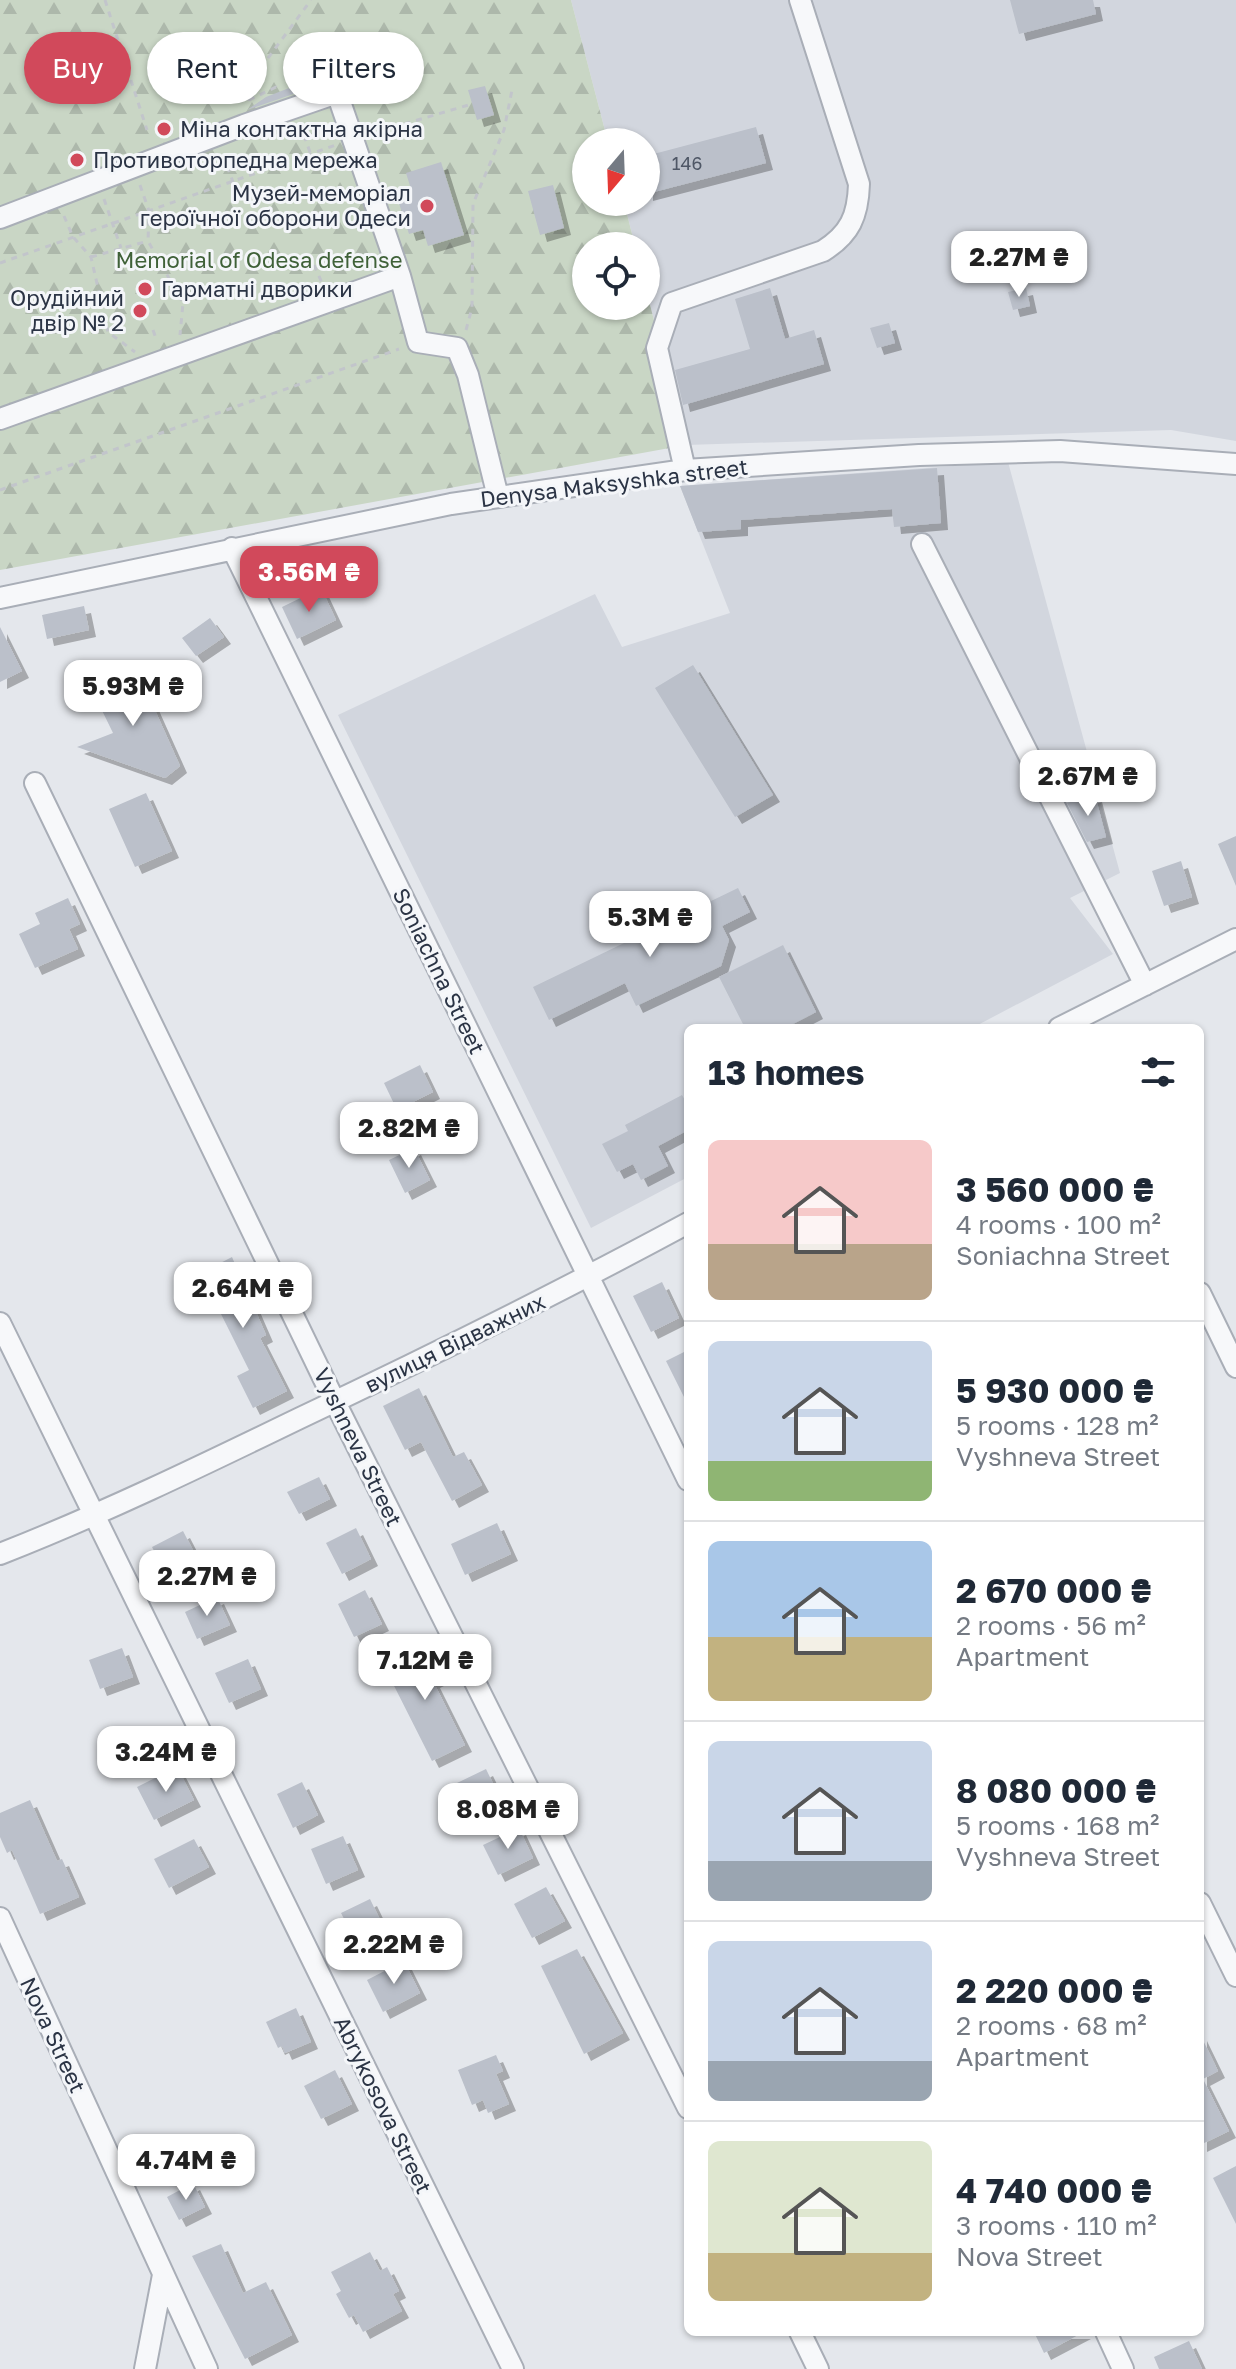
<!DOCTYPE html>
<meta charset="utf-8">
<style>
body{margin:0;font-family:"Golos Text",sans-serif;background:#f6f6f7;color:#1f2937;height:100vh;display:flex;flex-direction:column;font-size:30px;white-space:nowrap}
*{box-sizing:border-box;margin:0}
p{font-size:26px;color:#747a83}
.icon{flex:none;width:44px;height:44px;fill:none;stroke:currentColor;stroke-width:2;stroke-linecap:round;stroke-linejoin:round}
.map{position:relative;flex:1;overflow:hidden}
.side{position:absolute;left:684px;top:1024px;width:520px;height:1312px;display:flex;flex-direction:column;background:#fff;border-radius:12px;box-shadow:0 2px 6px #0004}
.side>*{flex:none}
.guide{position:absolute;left:24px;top:32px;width:540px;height:72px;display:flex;gap:16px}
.needle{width:52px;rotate:199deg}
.tools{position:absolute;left:572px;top:128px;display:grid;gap:16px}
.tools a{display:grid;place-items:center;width:88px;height:88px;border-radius:50%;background:#fff;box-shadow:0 2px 6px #0004;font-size:40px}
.price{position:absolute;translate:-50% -68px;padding:0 18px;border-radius:16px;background:#fff;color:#222;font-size:26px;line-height:52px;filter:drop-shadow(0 2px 4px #0008)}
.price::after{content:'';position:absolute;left:50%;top:48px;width:24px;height:18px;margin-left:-12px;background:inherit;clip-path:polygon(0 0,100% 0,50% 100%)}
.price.active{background:#d1495b;color:#fff}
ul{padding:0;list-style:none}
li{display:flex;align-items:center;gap:24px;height:200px;padding:0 24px}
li+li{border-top:2px solid #e0e1e3}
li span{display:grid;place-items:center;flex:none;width:224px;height:160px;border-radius:12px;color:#555}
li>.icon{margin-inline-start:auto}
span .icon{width:96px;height:96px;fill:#fffc;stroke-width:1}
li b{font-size:34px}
h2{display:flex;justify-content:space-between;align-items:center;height:96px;padding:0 24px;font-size:34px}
.pill{padding:0 28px;border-radius:36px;background:#fff;box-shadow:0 2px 6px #0004;font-size:28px;line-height:72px}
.pill.active{background:#d1495b;color:#fff}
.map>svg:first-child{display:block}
.built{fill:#d2d6de}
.forest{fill:url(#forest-firs)}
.building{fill:#bbc0ca;filter:url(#shadow)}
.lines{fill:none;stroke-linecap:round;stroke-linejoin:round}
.minor-casing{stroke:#a9aeb7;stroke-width:24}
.path{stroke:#c2c5cb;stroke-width:3;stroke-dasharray:6 6;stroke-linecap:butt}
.minor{stroke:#f7f8fa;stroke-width:20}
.poi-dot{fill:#d1495b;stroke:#f4f6f9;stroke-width:3}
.labels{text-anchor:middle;stroke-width:6;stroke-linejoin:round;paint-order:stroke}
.number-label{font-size:18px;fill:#4f5766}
.poi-label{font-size:22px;fill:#2b3445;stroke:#f4f6f9;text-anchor:start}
.park-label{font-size:22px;fill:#3f6138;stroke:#f4f6f9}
.street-label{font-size:22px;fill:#2b3445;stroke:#f4f6f9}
</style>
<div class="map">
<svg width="1236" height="2369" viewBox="0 0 1236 2369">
<defs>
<pattern id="forest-firs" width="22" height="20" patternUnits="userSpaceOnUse" patternTransform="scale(2)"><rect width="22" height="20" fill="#c9d6c5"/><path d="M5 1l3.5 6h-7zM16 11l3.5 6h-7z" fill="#adb8ab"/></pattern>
<filter id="shadow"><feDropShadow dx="7" dy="7" stdDeviation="0" flood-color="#0004"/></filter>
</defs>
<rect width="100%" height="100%" fill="#e4e7ec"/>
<path class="built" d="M571 0H1236V441L1171 430 686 445 646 289V246H635L624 202H646V142H608Z
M1008 462 1120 873 1070 898 1113 954 972 1028H688V1177L591 1228 338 715 595 594 622 647 730 613 680 486Z"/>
<path class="forest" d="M0 0H571L608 142H586V202H624L635 246H586V306H646V289L686 445 0 570Z"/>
<path class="building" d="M1010 0H1093L1096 14 1019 34Z
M341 75 334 80 247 110 266 97 320 76Z
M485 86 494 115 477 120 468 90Z
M756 127 766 163 646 194V156Z
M441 162 464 235 428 246 423 230 409 234 396 194 411 189 406 173Z
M553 185 564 228 540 235 528 191Z
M770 288 785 339 814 330 824 364 683 405 675 370 750 349 735 299Z
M1026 288 1030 306 1013 310 1008 292Z
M889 323 895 343 877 348 870 328Z
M937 468 941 523 894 527 892 509 741 520V529L698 532 680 486Z
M321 588 336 620 297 639 282 607Z
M84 606 89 630 47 639 42 615Z
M210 618 224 637 196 656 182 638Z
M0 627 22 671 0 682Z
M693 665 773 795 735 817 655 688Z
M136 668 180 766 165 778 77 747 113 733 92 690Z
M146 793 172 851 135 867 109 809Z
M1095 795 1106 837 1087 842 1067 803Z
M1236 836V886L1218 844Z
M1181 861 1192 897 1164 906 1152 871Z
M738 888 750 912 722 926 729 940 721 966 636 1006 625 983 549 1020 533 987Z
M68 898 80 924 69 929 78 949 35 968 19 934 40 924 35 913Z
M783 945 816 1012 785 1028H745L719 977Z
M420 1065 433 1092 397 1110 384 1083Z
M682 1095 688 1106V1130L658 1146 668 1166 641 1180 633 1164 617 1172 602 1144 628 1131 625 1125Z
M414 1148 430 1180 405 1193 389 1160Z
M232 1257 266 1335 260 1338 287 1391 253 1408 237 1376 249 1370 215 1302 209 1305 195 1276Z
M662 1282 679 1318 651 1332 633 1296Z
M688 1350V1405L666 1361Z
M419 1388 453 1457 464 1452 482 1485 452 1501 421 1442 405 1450 383 1406Z
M319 1477 330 1499 299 1514 287 1492Z
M497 1523 511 1554 465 1575 451 1544Z
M356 1528 371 1559 342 1574 326 1543Z
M183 1531 198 1560 167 1576 152 1547Z
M365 1590 382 1624 354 1637 338 1604Z
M217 1597 230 1625 197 1639 185 1612Z
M424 1645 441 1677 433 1681 465 1745 432 1761 384 1666Z
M122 1648 133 1677 100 1689 89 1660Z
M248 1659 261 1689 229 1703 215 1673Z
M177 1767 194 1800 154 1820 137 1787Z
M486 1769 502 1802 473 1816 457 1783Z
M302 1782 318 1815 293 1828 277 1794Z
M30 1800 57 1861 62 1859 79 1897 40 1914 12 1850 7 1853 0 1837V1813Z
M519 1828 533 1858 498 1875 483 1845Z
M343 1836 358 1870 326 1884 311 1849Z
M194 1839 209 1867 169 1888 154 1859Z
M546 1887 565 1921 532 1938 514 1904Z
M370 1899 384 1928 356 1942 341 1913Z
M577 1949 623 2033 584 2054 541 1966Z
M404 1961 420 1993 383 2012 367 1980Z
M296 2008 311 2042 285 2053 282 2046 278 2048 266 2022Z
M1200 2034 1218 2071 1203 2079 1229 2131 1200 2145Z
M496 2055 503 2071 496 2074 509 2104 488 2113 483 2100 472 2105 458 2070Z
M335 2070 352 2104 321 2119 304 2086Z
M1236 2166V2224L1213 2178Z
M193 2183 205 2207 179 2220 167 2197Z
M221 2244 243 2293 266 2282 292 2335 245 2359 192 2256Z
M370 2252 380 2271 387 2267 399 2291 393 2294 402 2311 363 2332 354 2315 349 2318 336 2294 341 2291 331 2272Z
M1034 2332H1084L1044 2353Z
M1189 2341 1202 2369H1159L1154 2357Z"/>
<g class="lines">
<defs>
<path id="minor" d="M0 218 244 125 337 93 400 276 418 342 457 348 468 375 498 497
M0 419 400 276
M685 470 657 348 672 303 823 251C850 234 858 216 859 184L800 0
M922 544 1145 985
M232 548 688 1480
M0 598 451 504 685 470 919 455 1060 451 1236 464
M35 783 335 1402 688 2108
M1059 1028 1236 939
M1200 1293 1236 1367
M0 1323 513 2369
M0 1554C102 1514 199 1467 298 1419 429 1357 560 1292 688 1223
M1200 1903 1236 1976
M0 1918 207 2369
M800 2332 818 2369
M1106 2332 1123 2369
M145 2369 163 2275"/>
</defs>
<use href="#minor" class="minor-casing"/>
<path class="path" d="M105 0 147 130
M249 100 276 87 278 92
M249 101 254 77 311 0
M300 124 311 155
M370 134 472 104
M223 155 233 182
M140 185 149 211 148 241 183 303 180 335
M104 199 121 248
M64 216 73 237 91 257 108 332 135 352
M91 257 148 241
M0 263 336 145
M314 265 322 283
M153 330 157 341
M466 330 472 308 473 204 504 130 512 90
M0 490 399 349"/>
<use href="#minor" class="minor"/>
</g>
<g class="poi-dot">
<circle cx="164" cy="129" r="8"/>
<circle cx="77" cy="160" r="8"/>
<circle cx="427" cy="206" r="8"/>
<circle cx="145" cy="289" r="8"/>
<circle cx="140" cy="311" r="8"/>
</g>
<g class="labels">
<g class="number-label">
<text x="687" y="170">146</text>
</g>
<g class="poi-label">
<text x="180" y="137">Міна контактна якірна</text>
<text x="93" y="168">Противоторпедна мережа</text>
<text x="411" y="201" text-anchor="end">Музей-меморіал<tspan x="411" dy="25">героїчної оборони Одеси</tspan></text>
<text x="161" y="297">Гарматні дворики</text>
<text x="124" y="306" text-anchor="end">Орудійний<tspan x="124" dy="25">двір № 2</tspan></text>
</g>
<g class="park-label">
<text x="259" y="268">Memorial of Odesa defense</text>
</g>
<g class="street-label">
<text transform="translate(614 483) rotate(-7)" y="8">Denysa Maksyshka street</text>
<text transform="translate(439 971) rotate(64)" y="8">Soniachna Street</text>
<text transform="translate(455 1343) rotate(-26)" y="8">вулиця Відважних</text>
<text transform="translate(358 1447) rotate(64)" y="8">Vyshneva Street</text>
<text transform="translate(53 2035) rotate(65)" y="8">Nova Street</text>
<text transform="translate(383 2105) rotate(64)" y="8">Abrykosova Street</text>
</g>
</g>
</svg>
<div class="tools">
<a><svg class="needle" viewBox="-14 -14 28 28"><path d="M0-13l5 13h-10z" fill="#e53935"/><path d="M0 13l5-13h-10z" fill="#747a83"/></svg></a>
<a><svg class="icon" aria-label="locate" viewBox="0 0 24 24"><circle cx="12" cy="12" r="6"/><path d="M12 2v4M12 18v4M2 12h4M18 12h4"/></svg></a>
</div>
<b class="price" style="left:1019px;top:299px">2.27M ₴</b>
<b class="price active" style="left:309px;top:614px">3.56M ₴</b>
<b class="price" style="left:133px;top:728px">5.93M ₴</b>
<b class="price" style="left:1088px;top:818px">2.67M ₴</b>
<b class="price" style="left:650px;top:959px">5.3M ₴</b>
<b class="price" style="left:409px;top:1170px">2.82M ₴</b>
<b class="price" style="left:243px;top:1330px">2.64M ₴</b>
<b class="price" style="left:207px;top:1618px">2.27M ₴</b>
<b class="price" style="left:425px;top:1702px">7.12M ₴</b>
<b class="price" style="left:166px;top:1794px">3.24M ₴</b>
<b class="price" style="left:508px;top:1851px">8.08M ₴</b>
<b class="price" style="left:394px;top:1986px">2.22M ₴</b>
<b class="price" style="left:186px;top:2202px">4.74M ₴</b>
<div class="guide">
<a class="pill active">Buy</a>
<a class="pill">Rent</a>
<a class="pill">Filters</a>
</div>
<section class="side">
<h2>13 homes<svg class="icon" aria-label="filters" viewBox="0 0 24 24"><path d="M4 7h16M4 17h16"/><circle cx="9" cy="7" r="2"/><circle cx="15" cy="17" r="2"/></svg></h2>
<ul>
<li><span style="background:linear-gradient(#f6c9c9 65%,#b9a48a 0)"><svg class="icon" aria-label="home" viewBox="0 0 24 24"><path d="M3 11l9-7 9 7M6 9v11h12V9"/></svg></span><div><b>3 560 000 ₴</b><p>4 rooms · 100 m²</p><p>Soniachna Street</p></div></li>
<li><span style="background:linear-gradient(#c9d6e8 75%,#8fb573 0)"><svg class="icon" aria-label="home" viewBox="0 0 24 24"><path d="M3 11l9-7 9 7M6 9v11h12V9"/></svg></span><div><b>5 930 000 ₴</b><p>5 rooms · 128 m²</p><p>Vyshneva Street</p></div></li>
<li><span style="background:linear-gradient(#a9c7e8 60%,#c2b280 0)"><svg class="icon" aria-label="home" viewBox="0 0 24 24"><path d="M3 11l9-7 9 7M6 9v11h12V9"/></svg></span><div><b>2 670 000 ₴</b><p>2 rooms · 56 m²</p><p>Apartment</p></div></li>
<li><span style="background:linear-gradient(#c9d6e8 75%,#9aa5b1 0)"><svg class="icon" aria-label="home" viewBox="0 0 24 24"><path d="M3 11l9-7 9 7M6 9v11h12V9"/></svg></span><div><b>8 080 000 ₴</b><p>5 rooms · 168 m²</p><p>Vyshneva Street</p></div></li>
<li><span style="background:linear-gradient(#c9d6e8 75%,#9aa5b1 0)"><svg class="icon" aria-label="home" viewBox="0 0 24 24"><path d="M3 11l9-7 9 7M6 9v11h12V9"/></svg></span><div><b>2 220 000 ₴</b><p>2 rooms · 68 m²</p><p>Apartment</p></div></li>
<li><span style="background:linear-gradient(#dfe7d0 70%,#c2b280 0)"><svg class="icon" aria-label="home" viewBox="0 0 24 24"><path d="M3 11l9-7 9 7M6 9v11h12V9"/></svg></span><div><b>4 740 000 ₴</b><p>3 rooms · 110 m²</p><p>Nova Street</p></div></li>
</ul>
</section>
</div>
